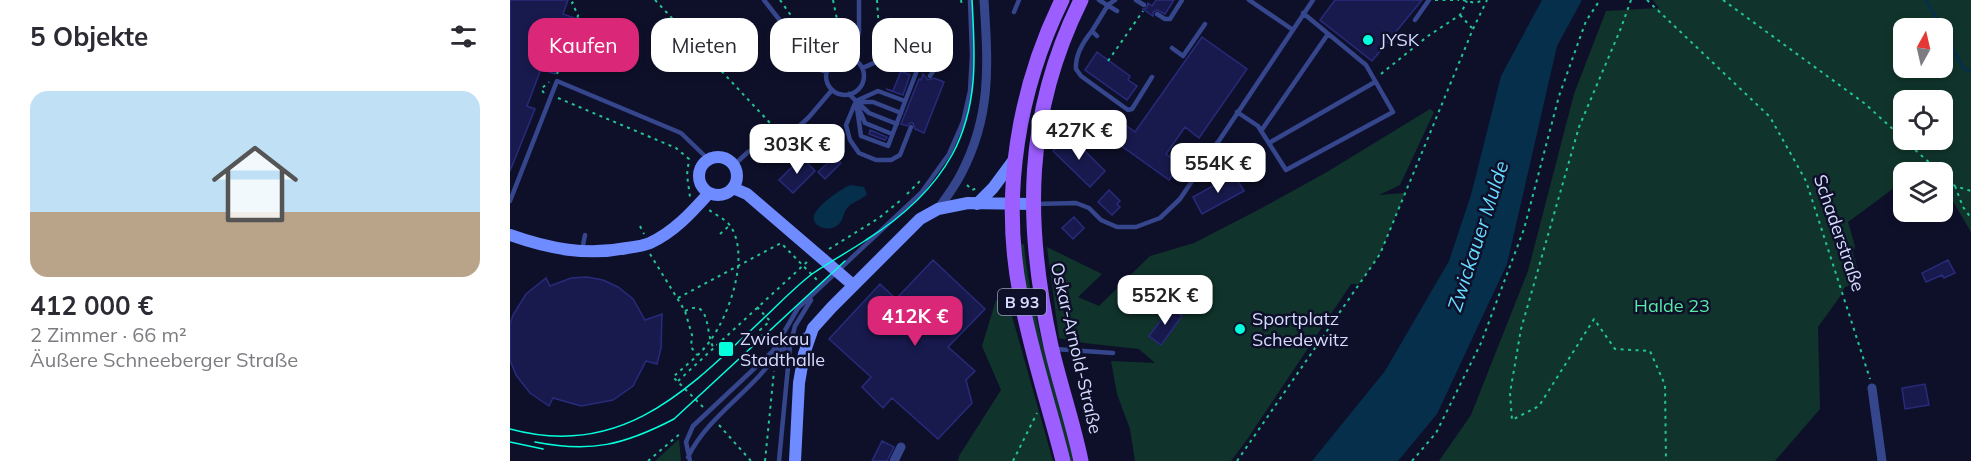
<!DOCTYPE html>
<html lang="de">
<meta charset="utf-8">
<style>
body{margin:0;font-family:Mulish,sans-serif;background:#f2f2f3;color:#2b2b33;height:100vh;display:flex;flex-direction:column;font-size:22px;white-space:nowrap}
*{box-sizing:border-box;margin:0}
p{font-size:20px;color:#7c7c81}
.icon{flex:none;width:33px;height:33px;fill:none;stroke:currentColor;stroke-width:2;stroke-linecap:round;stroke-linejoin:round}
.map{position:relative;flex:1;overflow:hidden}
.drawer{display:flex;flex-direction:column;background:#fff;width:510px}
.drawer>*{flex:none}
.guide{position:absolute;left:18px;top:18px;width:570px;height:54px;display:flex;gap:12px}
.needle{width:39px;rotate:8deg}
.buttons{position:absolute;left:1383px;top:18px;display:grid;gap:12px}
.buttons a{display:grid;place-items:center;width:60px;height:60px;border-radius:12px;background:#fff;box-shadow:0 3px 9px #0003;font-size:30px}
.price{position:absolute;translate:-50% -51px;padding:0 14px;border-radius:12px;background:#fff;color:#222;font-size:20px;line-height:39px;filter:drop-shadow(0 2px 3px #0008)}
.price::after{content:'';position:absolute;left:50%;top:36px;width:18px;height:14px;margin-left:-9px;background:inherit;clip-path:polygon(0 0,100% 0,50% 100%)}
.price.current{background:#db2777;color:#fff}
ul{padding:0;list-style:none}
li{display:grid;align-content:center;gap:12px;height:318px;padding:0 30px}
li span{display:grid;place-items:center;height:186px;border-radius:18px;color:#555}
li>.icon{margin-inline-start:auto}
span .icon{width:108px;height:108px;fill:#fffc;stroke-width:1}
li b{font-size:26px}
h2{display:flex;justify-content:space-between;align-items:center;height:72px;padding:0 30px;font-size:26px}
.chip{padding:0 21px;border-radius:18px;background:#fff;box-shadow:0 3px 9px #0003;font-size:21px;line-height:54px}
.chip.current{background:#db2777;color:#fff}
main{display:flex;flex:1;min-height:0}
.map>svg:first-child{display:block}
.green{fill:#10342b;fill-rule:evenodd}
.water{fill:#052f4b}
.lines{fill:none;stroke-linecap:round;stroke-linejoin:round}
.stream{stroke:#052f4b;stroke-width:3}
.building{fill:#181a4d;stroke:#282b7b;stroke-width:1.5}
.path{stroke:#24c595;stroke-width:2;stroke-dasharray:3 4.5;stroke-linecap:butt}
.lane{stroke:#35468d;stroke-width:4.5}
.street{stroke:#35468d;stroke-width:9}
.secondary{stroke:#6e8cff;stroke-width:12}
.primary{stroke:#9c5eff;stroke-width:15}
.tram{stroke:#03ffdc;stroke-width:1.5}
.poi-dot{fill:#03ffdc;stroke:#0e102a;stroke-width:2}
.labels{text-anchor:middle;stroke-width:5;stroke-linejoin:round;paint-order:stroke}
.shield{fill:#0e102a;stroke:#9b9fbf;stroke-width:1.5}
.shield-label{font-size:16px;font-weight:bold;fill:#d7dcff}
.poi-label{font-size:18px;fill:#d7dcff;stroke:#0e102a;text-anchor:start}
.street-label{font-size:18px;fill:#d7dcff;stroke:#0e102a}
.park-label{font-size:18px;fill:#57eba3;stroke:#0e102a}
.water-label{font-size:20px;font-style:italic;fill:#65dcff;stroke:#0e102a}
</style>
<main>
<section class="drawer">
<h2>5 Objekte<svg class="icon" aria-label="filters" viewBox="0 0 24 24"><path d="M4 7h16M4 17h16"/><circle cx="9" cy="7" r="2"/><circle cx="15" cy="17" r="2"/></svg></h2>
<ul>
<li><span style="background:linear-gradient(#bfe0f5 65%,#b9a48a 0)"><svg class="icon" aria-label="home" viewBox="0 0 24 24"><path d="M3 11l9-7 9 7M6 9v11h12V9"/></svg></span><div><b>412 000 €</b><p>2 Zimmer · 66 m²</p><p>Äußere Schneeberger Straße</p></div></li>
</ul>
</section>
<div class="map">
<svg width="1461" height="461" viewBox="0 0 1461 461">
<rect width="100%" height="100%" fill="#0e102a"/>
<path class="green" d="M1143 0H1461V232L1438 193 1433 196 1432 172H1394L1393 197 1384 188 1338 222 1345 246 1343 253 1351 281 1335 287 1329 298 1308 327 1310 409 1265 461H929L961 415 1018 271 1064 94 1096 11 1149 8ZM1394 28H1432V68H1394ZM1394 100H1432V140H1394Z
M920 109 924 112 890 185 869 195 895 193 870 254 849 284H841L736 441 721 461H625L620 429 607 394 601 361 645 363 629 349 565 342 549 338 537 247 592 274 568 297 589 306 640 256 684 243 748 210 817 172Z
M514 244C521 318 546 389 565 461H559L518 308 510 245Z
M486 300 498 302 543 461H448L449 456 491 390 472 346Z
M169 439 171 461H145Z"/>
<path class="water" d="M1032 0H1072L1047 46 997 264 927 414 888 461H802L875 371 939 261 961 195 991 76Z
M340 185 354 187 357 194C352 200 344 201 338 207 333 212 334 219 329 224 322 232 302 229 304 216 306 206 331 189 340 185Z"/>
<g class="lines">
<path class="stream" d="M1416 0 1432 28
M1432 29 1454 69 1461 71"/>
</g>
<path class="building" d="M0 0H58L53 14 67 19 45 74 31 69 17 106 25 109 0 171Z
M646 0H664L655 14 647 10 643 12V16L633 9 637 8 638 3 642 6Z
M825 0H912L862 61 810 20Z
M692 37 737 69 689 138 675 127 656 154 670 164 659 180 599 137 610 121 625 132Z
M587 52 620 76 618 80 627 86 617 100 575 70Z
M391 71 400 75 393 95 376 89 383 91Z
M413 74 418 80 424 78 434 82 414 133 405 129 403 123H400L397 126 391 124 409 79 411 80Z
M360 130 377 137 375 140 359 134Z
M559 135 595 171 580 187 543 151Z
M325 156 331 163 315 179 308 172Z
M292 157 305 171 283 193 269 180Z
M724 174 734 191 692 214 683 197Z
M599 190 610 201 607 204 610 207 602 215 588 202Z
M564 217 574 228 563 239 552 228Z
M423 260 475 309 438 347 465 371 456 380 462 403 428 439 382 398 373 408 352 387 361 377 319 339 370 284 386 299Z
M1438 260 1445 273 1434 278 1432 275 1416 282 1412 273Z
M77 277 93 280 108 287 123 299 135 320 152 314 151 348 147 364 136 361 123 386 103 400 71 406 43 398 39 406 20 393 6 375 0 360V324L3 315 16 294 36 278 40 286 61 278Z
M660 308 672 316 651 345 639 336Z
M1415 384 1419 405 1395 409 1392 388Z
M372 441 384 447 377 461H362Z"/>
<g class="lines">
<path class="path" d="M145 0 260 123
M270 0 304 48
M323 0 330 34
M367 0 369 30
M451 0 452 6
M925 0H949
M953 0 965 3 974 0
M1121 0 1111 28 1069 127 1011 329 1000 393 1002 420 1029 406 1084 319 1105 349 1140 351 1155 385 1156 461
M1137 0 1260 117 1296 181 1360 379
M1213 0 1354 103 1394 139
M950 15 962 28
M598 61 633 11
M47 74 67 21 68 15 62 3 65 0
M871 74 918 36 950 15 957 1
M34 93 31 89 39 82
M48 98 166 148 179 159 177 175 180 197
M1394 140 1430 172
M1432 175 1445 186 1461 191
M457 185 462 190 467 188
M1445 186 1453 207 1461 218
M397 194 410 181
M130 226 134 234
M210 234 220 225
M319 249 369 218 391 200
M140 254 175 311 182 335 181 347 187 355
M168 298 271 243 307 280
M247 307 260 321 250 330 253 338 258 343
M175 311C202 296 195 337 204 348
M168 381 298 261
M193 407 163 377C175 366 190 355 200 341 219 315 240 257 221 227 217 220 206 215 199 210
M209 425 241 461
M138 461 172 432
M255 461 264 371
M503 461 527 413
M727 461 870 254 963 29 977 0
M902 461 926 433 971 343 1014 229 1049 96 1076 21 1090 0"/>
<path class="lane" d="M254 0 308 69 317 72
M589 0 607 11
M626 0 634 5
M739 0 783 30
M504 12 509 0
M647 14 655 19H660L672 0
M905 20 919 0
M582 31C573 42 565 55 566 69L571 76 618 110 622 109 642 77
M587 36 582 31 598 5 605 0
M662 48 673 56 695 24
M316 76a19 19 0 1 1 38 0a19 19 0 1 1-38 0Z
M342 58 349 32V0
M352 68C377 60 398 34 425 48L430 61 420 76
M339 94 346 101 336 125 340 140 349 153 366 160H381L390 155 401 127
M346 101 351 136 378 146 411 60 410 52 403 44
M346 101 368 91 395 101
M346 101 359 113 387 124
M349 102H363L391 113
M349 109 355 123 382 134
M727 112 748 126 776 170 883 112 856 65 793 13
M751 131 818 34
M707 143 730 162 740 178
M759 143 865 82
M224 165 238 152 265 144 284 131 299 117 322 90
M0 201 47 81 171 133 198 159
M525 204 566 203 579 208 591 220 607 227H626L650 218 670 199 803 0
M72 250 75 235
M545 349 603 353
M263 351 288 308 411 193 439 154 453 122 460 91 462 55 460 0
M178 457C199 414 245 390 269 350
M180 461 176 442 183 426 263 351 274 349 297 333
M269 461 280 346 285 326 301 300"/>
<path class="street" d="M428 209C436 198 445 186 451 174 482 115 478 64 474 0
M1362 388 1372 461
M384 461 391 447"/>
<path class="secondary" d="M189 176a19 19 0 1 1 38 0a19 19 0 1 1-38 0Z
M223 188 237 194 343 285
M467 204 483 188 506 157
M0 235C39 249 77 256 117 248 125 247 133 246 140 243 164 232 181 213 199 193
M285 461 289 383 294 354 303 328 322 307 410 219 428 209 458 203 522 204"/>
<path class="primary" d="M552 0C508 90 491 194 510 293 520 350 539 405 553 461
M571 461C563 422 550 385 541 346 514 223 514 115 571 0"/>
<path class="tram" d="M0 429C114 460 180 387 255 317 271 302 285 287 302 274 319 262 338 252 356 240 391 218 422 191 442 155 469 105 465 54 462 0
M0 442 33 449
M25 442C81 453 114 445 164 419L335 261"/>
</g>
<g class="poi-dot">
<circle cx="858" cy="40" r="6"/>
<circle cx="730" cy="329" r="6"/>
<rect x="208" y="341" width="16" height="16" rx="3"/>
</g>
<g class="labels">
<rect class="shield" x="488" y="289" width="48" height="26" rx="4.5"/>
<g class="shield-label">
<text x="512" y="308">B 93</text>
</g>
<g class="poi-label">
<text x="870" y="46">JYSK</text>
<text x="742" y="325">Sportplatz<tspan x="742" dy="21">Schedewitz</tspan></text>
<text x="230" y="345">Zwickau<tspan x="230" dy="21">Stadthalle</tspan></text>
</g>
<g class="street-label">
<text transform="translate(1329 233) rotate(71)" y="6">Schaderstraße</text>
<text transform="translate(566 348) rotate(77)" y="6">Oskar-Arnold-Straße</text>
</g>
<g class="park-label">
<text x="1162" y="312">Halde 23</text>
</g>
<g class="water-label">
<text transform="translate(968 236) rotate(-72)" y="7">Zwickauer Mulde</text>
</g>
</g>
</svg>
<div class="buttons">
<a><svg class="needle" viewBox="-14 -14 28 28"><path d="M0-13l5 13h-10z" fill="#e53935"/><path d="M0 13l5-13h-10z" fill="#7c7c81"/></svg></a>
<a><svg class="icon" aria-label="locate" viewBox="0 0 24 24"><circle cx="12" cy="12" r="6"/><path d="M12 2v4M12 18v4M2 12h4M18 12h4"/></svg></a>
<a><svg class="icon" aria-label="layers" viewBox="0 0 24 24"><path d="M12 4l9 5-9 5-9-5zM3 14l9 5 9-5"/></svg></a>
</div>
<b class="price" style="left:569px;top:161px">427K €</b>
<b class="price" style="left:287px;top:175px">303K €</b>
<b class="price" style="left:708px;top:194px">554K €</b>
<b class="price" style="left:655px;top:326px">552K €</b>
<b class="price current" style="left:405px;top:347px">412K €</b>
<div class="guide">
<a class="chip current">Kaufen</a>
<a class="chip">Mieten</a>
<a class="chip">Filter</a>
<a class="chip">Neu</a>
</div>
</div>
</main>
